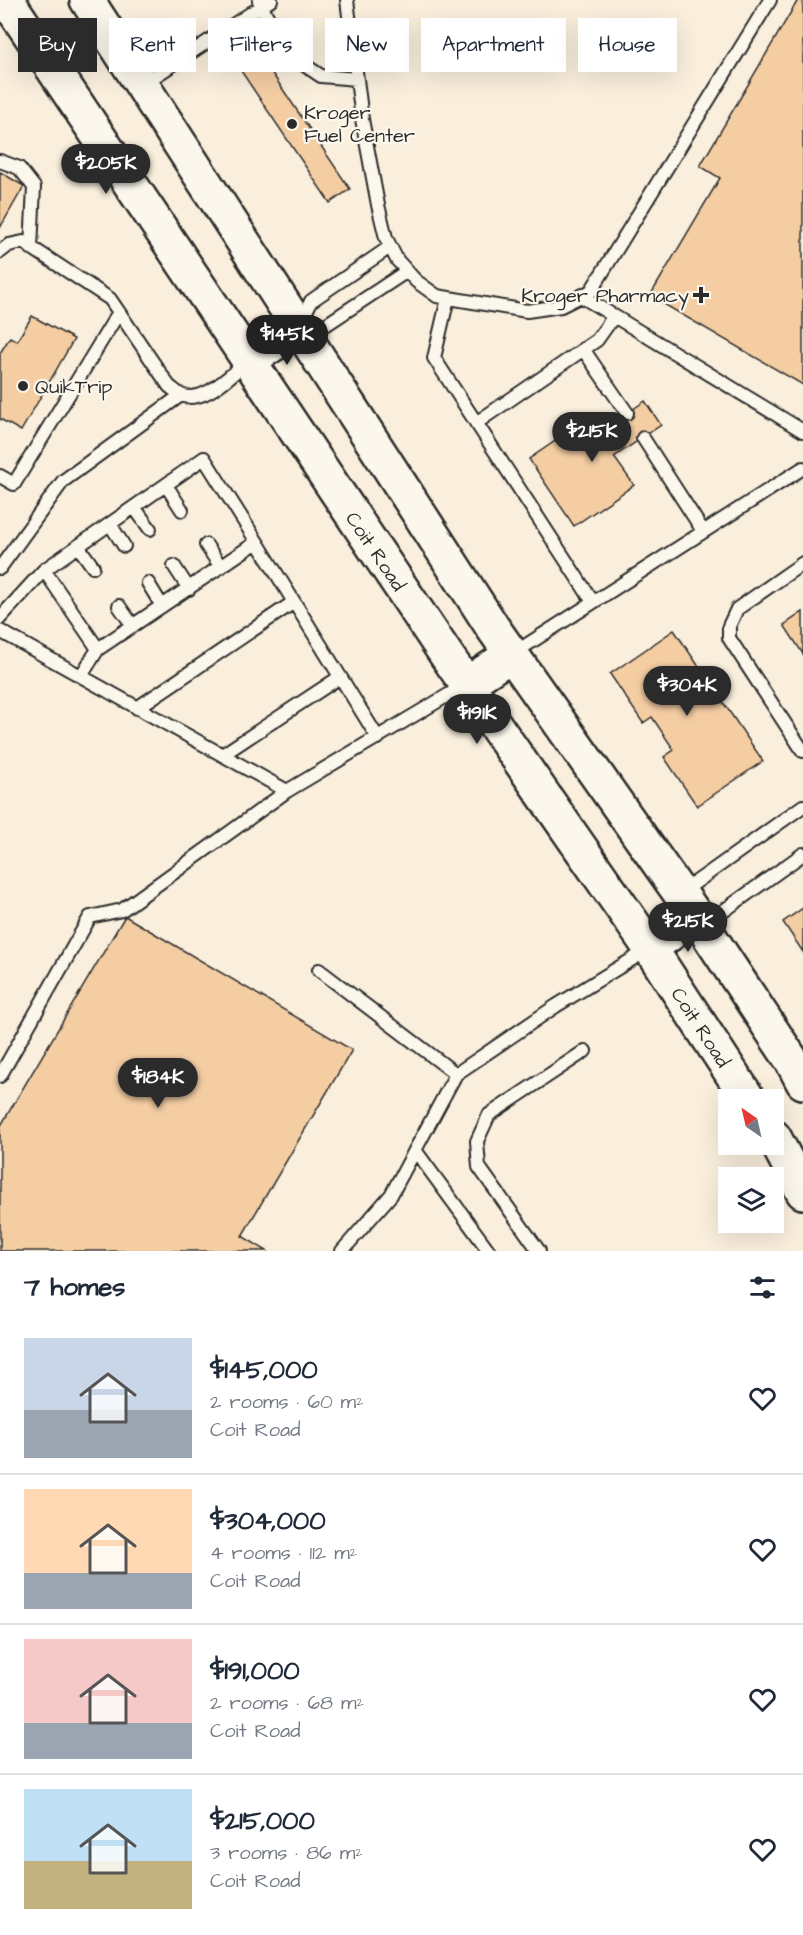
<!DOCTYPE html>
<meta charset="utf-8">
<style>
body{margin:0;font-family:"Architects Daughter",sans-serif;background:#f6f6f7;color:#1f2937;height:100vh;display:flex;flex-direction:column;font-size:22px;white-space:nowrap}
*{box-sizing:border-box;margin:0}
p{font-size:20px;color:#747a83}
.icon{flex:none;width:33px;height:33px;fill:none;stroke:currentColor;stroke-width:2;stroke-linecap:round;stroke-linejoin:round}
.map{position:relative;height:1251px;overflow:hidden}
.drawer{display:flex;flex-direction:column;background:#fff;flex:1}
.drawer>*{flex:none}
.banner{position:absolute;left:18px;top:18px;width:768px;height:54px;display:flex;gap:12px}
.needle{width:39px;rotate:326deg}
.buttons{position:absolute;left:718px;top:1089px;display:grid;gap:12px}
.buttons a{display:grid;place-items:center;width:66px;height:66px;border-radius:0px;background:#fff;box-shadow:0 6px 24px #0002;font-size:30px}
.price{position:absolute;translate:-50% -51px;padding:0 14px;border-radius:21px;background:#2b2b2b;color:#fff;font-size:20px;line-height:39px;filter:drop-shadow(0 2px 3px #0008)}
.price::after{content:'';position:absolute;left:50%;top:36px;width:18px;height:14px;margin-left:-9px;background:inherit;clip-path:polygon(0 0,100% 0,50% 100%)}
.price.selected{background:#222;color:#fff}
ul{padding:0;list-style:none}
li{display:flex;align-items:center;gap:18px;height:150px;padding:0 24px}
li+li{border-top:2px solid #e0e1e3}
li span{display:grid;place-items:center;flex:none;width:168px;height:120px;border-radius:0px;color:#555}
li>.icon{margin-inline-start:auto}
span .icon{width:72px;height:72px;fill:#fffc;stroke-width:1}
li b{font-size:26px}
h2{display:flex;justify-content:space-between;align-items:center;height:72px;padding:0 24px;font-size:26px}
.pill{padding:0 21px;border-radius:0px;background:#fff;box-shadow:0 6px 24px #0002;font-size:21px;line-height:54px}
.pill.selected{background:#2b2b2b;color:#fff}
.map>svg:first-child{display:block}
.building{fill:#f4cda3;stroke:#2b2b2b;stroke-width:1.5}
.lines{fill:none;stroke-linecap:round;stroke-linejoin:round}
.service-casing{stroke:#2b2b2b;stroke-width:16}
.secondary-casing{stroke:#2b2b2b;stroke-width:38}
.service{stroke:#fbf7ec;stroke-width:12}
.secondary{stroke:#fbf7ec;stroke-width:33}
.poi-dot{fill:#2b2b2b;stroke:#fbf7ec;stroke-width:2}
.labels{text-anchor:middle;stroke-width:4.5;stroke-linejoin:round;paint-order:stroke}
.poi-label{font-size:20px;fill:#2b2b2b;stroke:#fbf7ec;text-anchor:start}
.street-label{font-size:20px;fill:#2b2b2b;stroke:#fbf7ec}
</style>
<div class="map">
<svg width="803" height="1251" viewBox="0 0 803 1251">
<rect width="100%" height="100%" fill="#faefdd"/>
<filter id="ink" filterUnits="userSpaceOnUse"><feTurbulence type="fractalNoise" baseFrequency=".0167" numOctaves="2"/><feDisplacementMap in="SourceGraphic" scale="12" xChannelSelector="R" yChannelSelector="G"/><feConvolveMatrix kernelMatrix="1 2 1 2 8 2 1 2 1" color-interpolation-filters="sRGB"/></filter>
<g filter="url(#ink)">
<path class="building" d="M798 0H803V385L650 296 720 178 700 166Z
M253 45 350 189 330 203 233 59Z
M0 172 24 186 0 228Z
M32 316 74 339 21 431 0 419V353L10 337 17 341Z
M645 401 661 425 614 457 634 485 574 526 529 459 589 418 599 432Z
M803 612V654L784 625Z
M674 630 763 761 697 806 664 757 674 750 652 717 643 723 610 674Z
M803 908V952L783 922Z
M125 916 352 1050 242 1236 267 1251H0V1127Z"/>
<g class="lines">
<defs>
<path id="service" d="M347 0 362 119 378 205 386 238 397 260 416 281 437 296 527 311 561 306 591 291 770 0
M259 1 278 37 303 64 321 76 357 79
M143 84 271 0
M0 161 19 168 34 187 31 248
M0 252 9 245 23 242 110 299 169 386C173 389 177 393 181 395 204 405 231 374 248 361
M581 296 803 431
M448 298 434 358 593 602
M300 324 311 301 390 247
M302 327 327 324 407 271
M583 349 627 413
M476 423 597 340 614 316
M643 438 703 531
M0 476 14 484 119 312
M166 485 182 510
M134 507 150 529
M110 524 124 546
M257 542 378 738
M206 545 221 567
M78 546 93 567
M803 563 737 609 729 626V638L803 751
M174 566 189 589
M0 568 63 481 181 395
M44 570 98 649
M148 583 162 606
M119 606 133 626
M0 618 44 570 204 458 257 542 98 649 81 676
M0 631 287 791 465 685
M514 653 803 468
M137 708 294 602
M222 755 340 677
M682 892 803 806
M704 925 803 854
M319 970 456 1074
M0 1076 90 917 122 910 287 791
M415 1150 489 1251
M342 1251 391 1195 456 1074 556 1006 649 949
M539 1251 479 1167 477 1141 489 1115 585 1051"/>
<path id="secondary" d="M7 0 447 656 650 948 749 1100
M87 0 493 628 696 916 792 1061 803 1082
M248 361 298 328
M467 684 512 654
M650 948 696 916
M774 1137 803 1192"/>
</defs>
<use href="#service" class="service-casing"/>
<use href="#secondary" class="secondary-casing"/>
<use href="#service" class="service"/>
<use href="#secondary" class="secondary"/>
</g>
</g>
<g class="poi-dot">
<circle cx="292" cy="124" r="6"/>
<path d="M698 286h6v6h6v6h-6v6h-6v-6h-6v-6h6z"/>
<circle cx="23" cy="386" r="6"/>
</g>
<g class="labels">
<g class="poi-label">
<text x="304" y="119">Kroger<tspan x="304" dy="23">Fuel Center</tspan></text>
<text x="689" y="302" text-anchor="end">Kroger Pharmacy</text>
<text x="35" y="393">QuikTrip</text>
</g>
<g class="street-label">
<text transform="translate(376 551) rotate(56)" y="7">Coit Road</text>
<text transform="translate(701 1027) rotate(57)" y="7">Coit Road</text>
</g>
</g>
</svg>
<div class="buttons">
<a><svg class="needle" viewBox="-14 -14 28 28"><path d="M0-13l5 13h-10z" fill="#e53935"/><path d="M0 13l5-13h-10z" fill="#747a83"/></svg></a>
<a><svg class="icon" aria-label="layers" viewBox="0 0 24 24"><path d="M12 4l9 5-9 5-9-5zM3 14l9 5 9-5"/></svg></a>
</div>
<b class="price" style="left:106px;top:195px">$205K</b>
<b class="price selected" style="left:287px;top:366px">$145K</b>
<b class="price" style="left:592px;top:463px">$215K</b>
<b class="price" style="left:687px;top:717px">$304K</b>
<b class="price" style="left:477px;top:745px">$191K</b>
<b class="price" style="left:688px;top:953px">$215K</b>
<b class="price" style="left:158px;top:1109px">$184K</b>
<div class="banner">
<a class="pill selected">Buy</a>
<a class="pill">Rent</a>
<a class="pill">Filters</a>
<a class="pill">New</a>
<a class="pill">Apartment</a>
<a class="pill">House</a>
</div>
</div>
<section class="drawer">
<h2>7 homes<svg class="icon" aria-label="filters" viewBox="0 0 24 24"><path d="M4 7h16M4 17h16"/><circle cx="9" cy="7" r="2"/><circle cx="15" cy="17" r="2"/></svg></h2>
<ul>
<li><span style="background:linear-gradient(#c9d6e8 60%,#9aa5b1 0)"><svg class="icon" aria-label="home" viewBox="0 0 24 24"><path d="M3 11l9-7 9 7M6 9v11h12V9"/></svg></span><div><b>$145,000</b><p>2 rooms · 60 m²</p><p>Coit Road</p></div><svg class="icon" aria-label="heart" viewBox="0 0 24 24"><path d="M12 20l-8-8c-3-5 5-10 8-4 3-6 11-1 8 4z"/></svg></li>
<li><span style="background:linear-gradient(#ffd9b3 70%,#9aa5b1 0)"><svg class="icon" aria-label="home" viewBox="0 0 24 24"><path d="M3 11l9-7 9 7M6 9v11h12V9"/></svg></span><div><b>$304,000</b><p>4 rooms · 112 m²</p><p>Coit Road</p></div><svg class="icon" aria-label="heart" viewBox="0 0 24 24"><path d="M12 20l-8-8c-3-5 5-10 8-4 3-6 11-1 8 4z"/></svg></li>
<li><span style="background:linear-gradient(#f6c9c9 70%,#9aa5b1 0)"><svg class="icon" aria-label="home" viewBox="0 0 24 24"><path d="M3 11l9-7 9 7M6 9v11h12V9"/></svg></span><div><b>$191,000</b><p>2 rooms · 68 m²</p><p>Coit Road</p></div><svg class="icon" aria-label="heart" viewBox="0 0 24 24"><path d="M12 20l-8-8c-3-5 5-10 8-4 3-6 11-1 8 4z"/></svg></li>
<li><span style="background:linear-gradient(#bfe0f5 60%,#c2b280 0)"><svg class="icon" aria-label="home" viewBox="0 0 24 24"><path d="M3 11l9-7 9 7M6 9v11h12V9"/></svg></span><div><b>$215,000</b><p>3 rooms · 86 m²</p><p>Coit Road</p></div><svg class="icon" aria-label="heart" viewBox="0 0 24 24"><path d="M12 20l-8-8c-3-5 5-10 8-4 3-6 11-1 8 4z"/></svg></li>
</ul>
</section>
